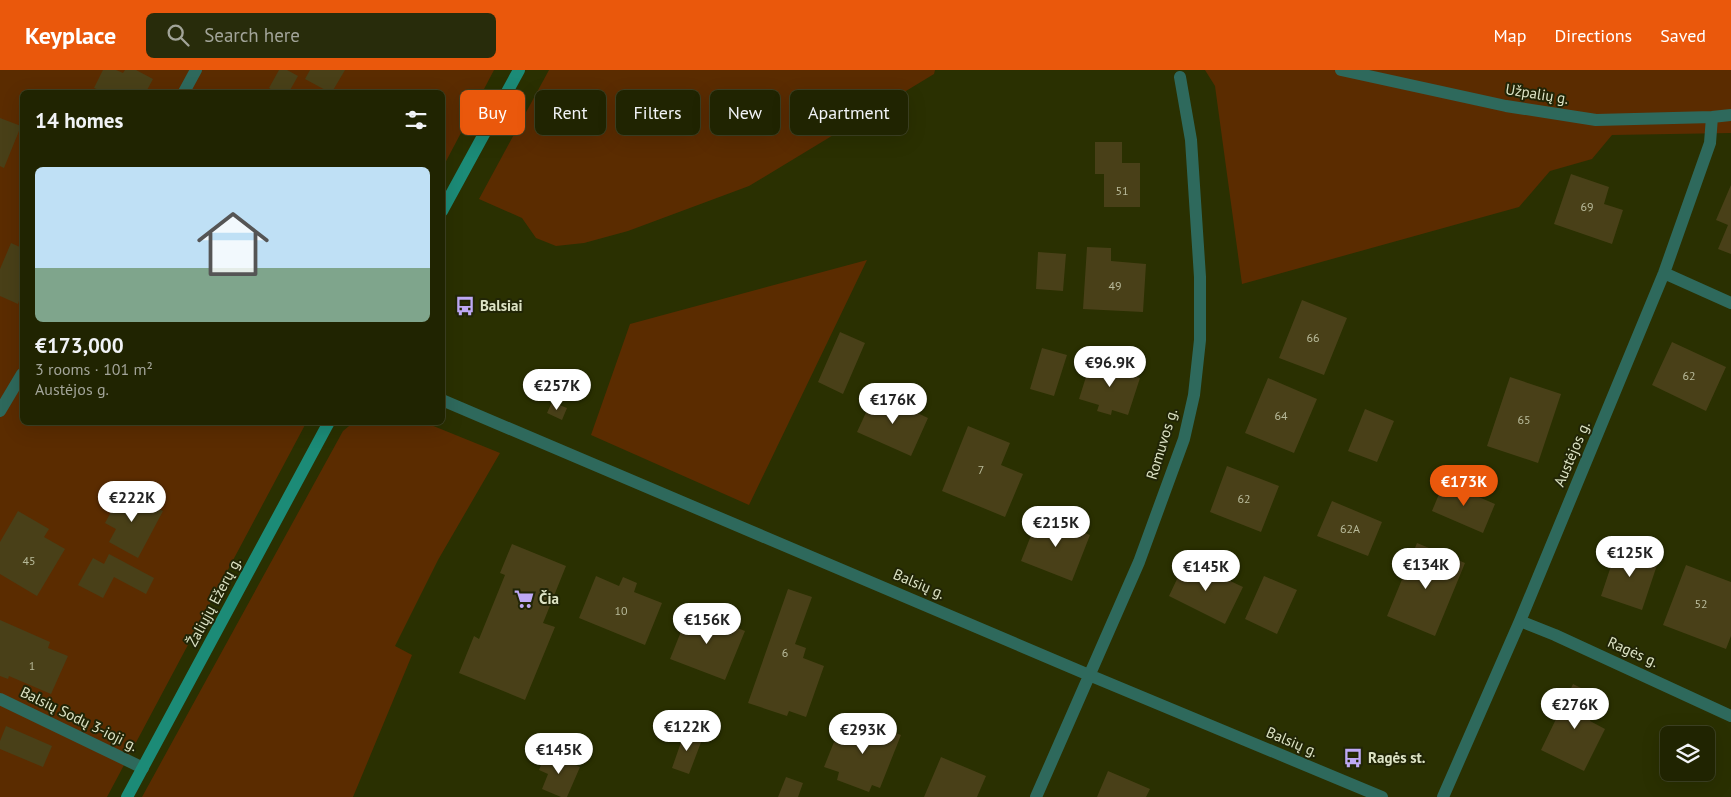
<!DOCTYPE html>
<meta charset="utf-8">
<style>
body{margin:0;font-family:"PT Sans",sans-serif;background:#282c0b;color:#f1f3f6;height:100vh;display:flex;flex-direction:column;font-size:19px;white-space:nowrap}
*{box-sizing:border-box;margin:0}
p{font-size:16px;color:#a2a499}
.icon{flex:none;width:28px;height:28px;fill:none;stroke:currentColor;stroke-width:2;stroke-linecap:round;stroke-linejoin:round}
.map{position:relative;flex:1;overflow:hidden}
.side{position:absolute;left:20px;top:20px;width:425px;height:335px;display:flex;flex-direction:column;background:#202401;border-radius:8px;box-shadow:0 5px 20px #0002,0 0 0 1px #3d4123}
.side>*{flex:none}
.hud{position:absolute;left:460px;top:20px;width:475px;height:45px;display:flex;gap:10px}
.buttons{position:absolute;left:1660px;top:656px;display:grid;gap:10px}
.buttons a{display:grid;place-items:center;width:55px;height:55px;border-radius:8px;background:#202401;box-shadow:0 5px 20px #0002,0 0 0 1px #3d4123;font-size:25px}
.price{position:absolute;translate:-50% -42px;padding:0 11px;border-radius:18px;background:#fff;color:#222;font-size:16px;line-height:32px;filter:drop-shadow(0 1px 2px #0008)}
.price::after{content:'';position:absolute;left:50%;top:30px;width:15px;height:11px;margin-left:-8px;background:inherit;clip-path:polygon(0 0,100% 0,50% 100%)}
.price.current{background:#ea580c;color:#fff}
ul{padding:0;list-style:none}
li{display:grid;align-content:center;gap:10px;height:265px;padding:0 15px}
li+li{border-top:1px solid #3d4123}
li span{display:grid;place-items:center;height:155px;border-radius:8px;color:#555}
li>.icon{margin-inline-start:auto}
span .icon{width:90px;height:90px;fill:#fffc;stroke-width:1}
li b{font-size:21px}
h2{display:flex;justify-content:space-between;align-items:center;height:60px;padding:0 15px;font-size:21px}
.tag{padding:0 18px;border-radius:8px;background:#202401;box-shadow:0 5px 20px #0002,0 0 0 1px #3d4123;font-size:18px;line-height:45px}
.tag.current{background:#ea580c;color:#fff}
header{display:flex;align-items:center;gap:30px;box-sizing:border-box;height:70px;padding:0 25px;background:#ea580c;color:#fff}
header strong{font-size:24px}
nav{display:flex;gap:28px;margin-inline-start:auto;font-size:18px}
.search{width:350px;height:45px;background:#282c0b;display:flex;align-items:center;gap:12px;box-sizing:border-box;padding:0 18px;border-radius:8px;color:#a2a499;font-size:19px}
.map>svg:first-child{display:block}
.green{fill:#5b2c00}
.building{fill:#494018}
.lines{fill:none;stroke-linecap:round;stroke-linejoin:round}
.minor{stroke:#2e695c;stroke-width:12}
.secondary{stroke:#1c8b77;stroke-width:12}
.labels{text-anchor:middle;stroke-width:4;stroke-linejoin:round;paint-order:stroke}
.number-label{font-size:12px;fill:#b8ba9a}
.street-label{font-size:15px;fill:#dde3c5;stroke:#212506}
.poi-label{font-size:15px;font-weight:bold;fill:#dde3c5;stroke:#212506;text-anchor:start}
</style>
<header>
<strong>Keyplace</strong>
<div class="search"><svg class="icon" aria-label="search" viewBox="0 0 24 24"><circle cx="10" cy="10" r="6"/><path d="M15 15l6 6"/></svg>Search here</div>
<nav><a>Map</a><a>Directions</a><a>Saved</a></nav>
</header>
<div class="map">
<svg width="1731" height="727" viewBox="0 0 1731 727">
<rect width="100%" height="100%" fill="#2a3001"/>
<path class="green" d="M0 0H494L443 97 442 22H22V352L306 353 107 727H0Z
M549 0H935L934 4 749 116 628 161 584 173 556 176 536 168 522 148 479 129Z
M1205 0H1731V63L1612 65 1592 89 1550 101 1519 137 1242 214 1215 16Z
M867 190 749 435 591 365 630 254Z
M354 352 426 353 500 383 438 490 395 576 412 585 353 727H142L343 361Z"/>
<path class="building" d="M103 0H116L123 3 125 0H136L153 9 146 22H104L94 18Z
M279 0H287L298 6 289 22H276L269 18Z
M310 0H345L332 22H329L305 9Z
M0 48 21 56 4 98 0 96Z
M1095 72H1122V93H1140V137H1104V104H1095Z
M1571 104 1609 117 1604 134 1623 140 1612 174 1554 154Z
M1731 115V184L1718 179 1728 155 1716 150Z
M11 173 22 178V222L18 234 0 226V199Z
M1087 177 1111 178V191L1146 194 1143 242 1083 239Z
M1038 182 1066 184 1063 221 1036 219Z
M1302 230 1347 248 1324 305 1279 288Z
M840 262 865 273 843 324 818 312Z
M1672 272 1726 297 1706 341 1652 315Z
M1042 278 1067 285 1054 326 1030 319Z
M1113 290 1129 295 1126 303 1140 308 1128 345 1112 340 1111 345 1097 341 1099 335 1079 329 1091 291 1110 298Z
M1510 307 1561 324 1538 393 1487 376Z
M1268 308 1317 329 1294 383 1245 363Z
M875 323 928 348 911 386 857 362Z
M552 332 567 338 562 350 547 343Z
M1365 339 1394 351 1377 392 1348 381Z
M968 356 1010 373 1001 395 1023 404 1005 447 942 421Z
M1227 396 1279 416 1261 462 1210 442Z
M1444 412 1495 434 1483 463 1432 441Z
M123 420 163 441 138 488 109 472 116 459 105 453Z
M1332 431 1382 452 1368 486 1317 466Z
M18 441 49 459 44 467 65 479 37 526 0 504V472Z
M1039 445 1090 465 1072 511 1021 491Z
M1417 473 1465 493 1435 566 1387 546Z
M512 474 566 496 543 553 555 557 525 630 459 603 474 566 479 569 505 505 500 503Z
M1618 475 1659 489 1642 540 1601 526Z
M109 484 154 508 146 524 114 507 103 528 78 515 93 488 104 494Z
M1186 490 1243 517 1225 554 1169 526Z
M1686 495 1731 512V566L1726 579 1663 555Z
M596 506 619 516 623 507 637 513 634 522 662 533 645 575 579 548Z
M1264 506 1297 520 1277 564 1245 549Z
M788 519 812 527 795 574 806 578 803 588 824 596 806 647 789 641 787 646 748 633Z
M690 539 745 561 725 610 670 589Z
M0 550 50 572 48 578 68 586 51 624 9 606 8 609 0 606Z
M1573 614 1601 628 1590 651 1605 659 1584 701 1541 680Z
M854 647 901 665 880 718 872 715 869 722 837 710 839 702 824 697 834 672 843 675Z
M6 656 52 676 43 697 0 679V671Z
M685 661 703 667 689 704 672 698Z
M546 683 580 697 567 727H561L542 719 548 704 539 700Z
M941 687 986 706 977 727H924Z
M1108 701 1150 719 1146 727H1097Z
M786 707 803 713 798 727H778Z"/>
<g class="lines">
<path class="minor" d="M1341 0 1506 36 1596 50 1712 47 1731 45
M184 22 196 0
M1664 203 1731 233
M442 330 1089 605 1382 727
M0 341 22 304
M1520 551 1555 565 1731 646
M0 629 143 698
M1036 727 1139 492 1184 369 1194 325 1200 270V207L1191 70 1180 7
M1443 727 1520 551 1664 203 1710 73 1712 47"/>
<path class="secondary" d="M442 141 519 0
M127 727 329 352"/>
</g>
<defs>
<symbol id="bus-bare" viewBox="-9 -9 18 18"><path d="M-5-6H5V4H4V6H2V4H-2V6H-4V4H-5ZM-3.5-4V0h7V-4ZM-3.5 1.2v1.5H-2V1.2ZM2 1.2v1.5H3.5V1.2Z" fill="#bea9f5" stroke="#212506" stroke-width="2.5" paint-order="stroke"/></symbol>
<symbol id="supermarket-bare" viewBox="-9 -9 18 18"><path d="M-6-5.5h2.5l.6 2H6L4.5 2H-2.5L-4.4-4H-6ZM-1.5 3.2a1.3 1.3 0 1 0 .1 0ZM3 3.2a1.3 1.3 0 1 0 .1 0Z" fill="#bea9f5" stroke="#212506" stroke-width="2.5" paint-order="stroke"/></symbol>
</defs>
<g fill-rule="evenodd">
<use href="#bus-bare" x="451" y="222" width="28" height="28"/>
<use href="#supermarket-bare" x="510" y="515" width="28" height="28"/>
<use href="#bus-bare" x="1339" y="674" width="28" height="28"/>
</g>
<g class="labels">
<g class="number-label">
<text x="1122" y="125">51</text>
<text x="1587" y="141">69</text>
<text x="1115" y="220">49</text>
<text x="1313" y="272">66</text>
<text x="1689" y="310">62</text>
<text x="1281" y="350">64</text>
<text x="1524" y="354">65</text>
<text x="981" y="404">7</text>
<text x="1244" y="433">62</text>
<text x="1350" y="463">62A</text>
<text x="29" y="495">45</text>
<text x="1701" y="538">52</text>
<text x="621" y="545">10</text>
<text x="785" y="587">6</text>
<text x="32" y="600">1</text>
</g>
<g class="street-label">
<text transform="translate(1537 24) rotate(9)" y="5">Užpalių g.</text>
<text transform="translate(1162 374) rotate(-73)" y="5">Romuvos g.</text>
<text transform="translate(1572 384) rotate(-67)" y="5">Austėjos g.</text>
<text transform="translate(919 514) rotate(23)" y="5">Balsių g.</text>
<text transform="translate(214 532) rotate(-62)" y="5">Žaliųjų Ežerų g.</text>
<text transform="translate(1633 582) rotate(24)" y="5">Ragės g.</text>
<text transform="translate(79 649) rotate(26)" y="5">Balsių Sodų 3-ioji g.</text>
<text transform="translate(1292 672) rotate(23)" y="5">Balsių g.</text>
</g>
<g class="poi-label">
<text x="480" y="241">Balsiai</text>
<text x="539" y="534">Čia</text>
<text x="1368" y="693">Ragės st.</text>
</g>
</g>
</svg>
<div class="buttons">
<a><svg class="icon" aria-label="layers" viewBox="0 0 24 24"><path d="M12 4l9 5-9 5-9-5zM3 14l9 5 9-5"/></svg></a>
</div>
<b class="price" style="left:1110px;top:318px">€96.9K</b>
<b class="price" style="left:557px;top:341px">€257K</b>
<b class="price" style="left:893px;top:355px">€176K</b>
<b class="price current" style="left:1464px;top:437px">€173K</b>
<b class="price" style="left:132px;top:453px">€222K</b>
<b class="price" style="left:1056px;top:478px">€215K</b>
<b class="price" style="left:1630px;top:508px">€125K</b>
<b class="price" style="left:1426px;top:520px">€134K</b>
<b class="price" style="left:1206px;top:522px">€145K</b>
<b class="price" style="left:707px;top:575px">€156K</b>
<b class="price" style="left:1575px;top:660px">€276K</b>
<b class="price" style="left:687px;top:682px">€122K</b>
<b class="price" style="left:863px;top:685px">€293K</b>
<b class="price" style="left:559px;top:705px">€145K</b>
<div class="hud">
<a class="tag current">Buy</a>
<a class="tag">Rent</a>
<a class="tag">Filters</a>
<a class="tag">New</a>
<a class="tag">Apartment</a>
</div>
<section class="side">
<h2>14 homes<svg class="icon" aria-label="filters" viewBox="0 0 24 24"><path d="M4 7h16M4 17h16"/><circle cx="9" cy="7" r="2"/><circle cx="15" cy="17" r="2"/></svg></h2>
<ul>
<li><span style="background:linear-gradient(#bfe0f5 65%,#7fa58c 0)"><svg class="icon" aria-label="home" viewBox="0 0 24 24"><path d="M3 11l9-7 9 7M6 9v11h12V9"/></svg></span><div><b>€173,000</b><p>3 rooms · 101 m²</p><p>Austėjos g.</p></div></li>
</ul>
</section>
</div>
